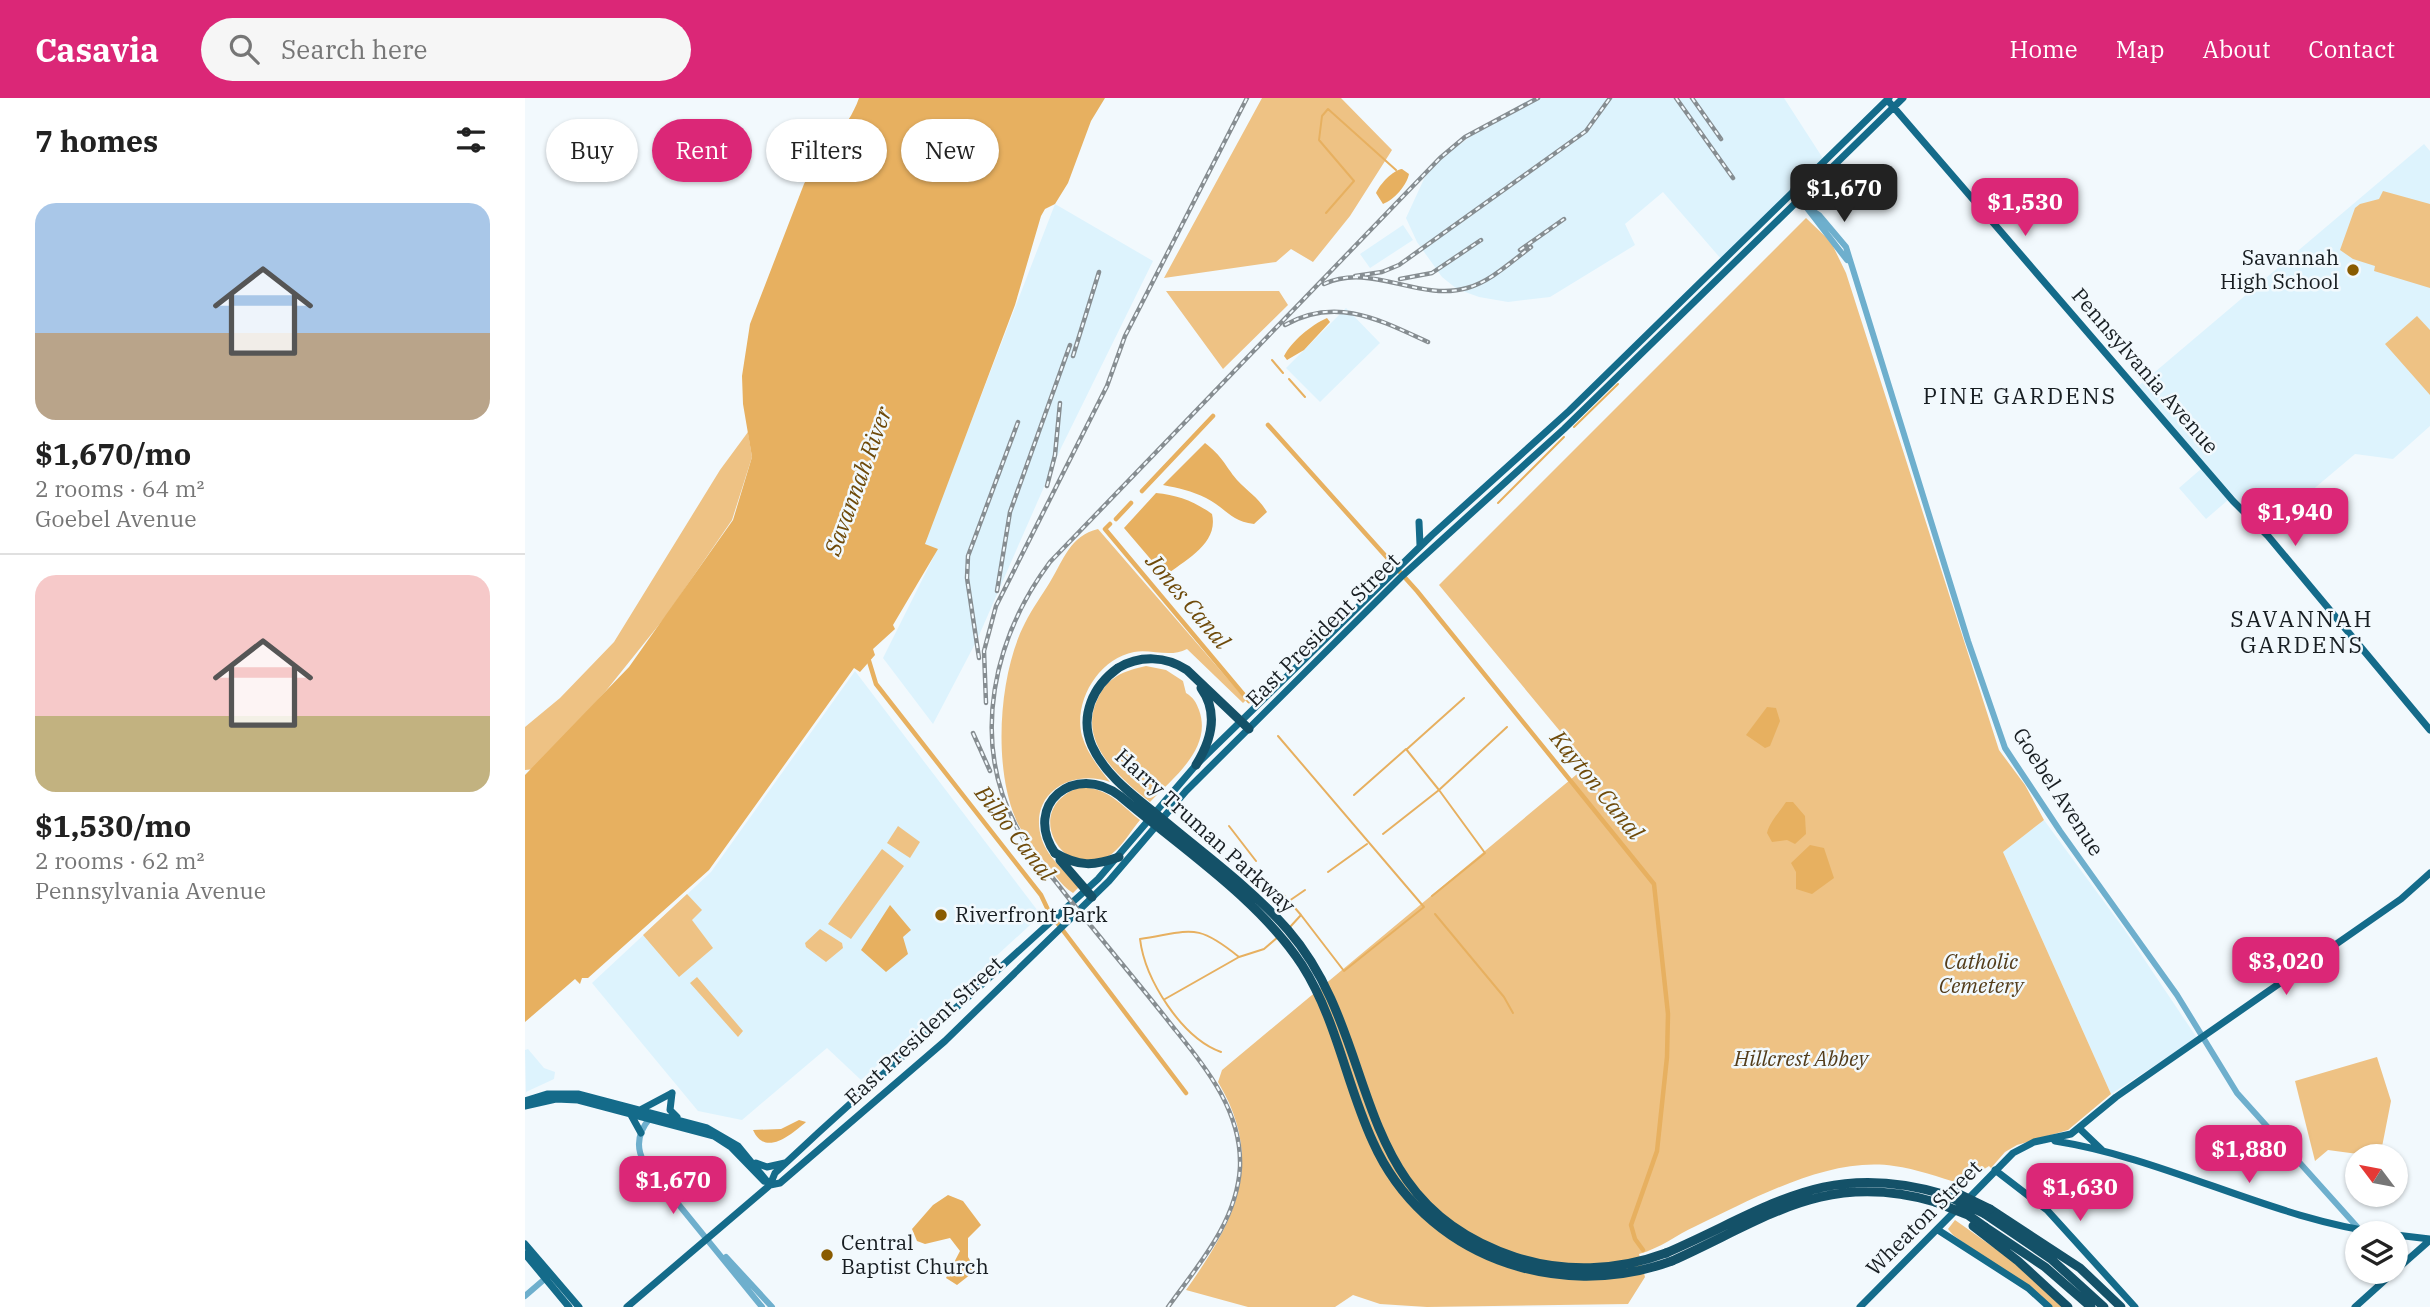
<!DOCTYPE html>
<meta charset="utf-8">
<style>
body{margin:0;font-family:"IBM Plex Serif",serif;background:#f6f6f6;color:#222;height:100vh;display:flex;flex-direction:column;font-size:26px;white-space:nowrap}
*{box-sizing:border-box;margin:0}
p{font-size:23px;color:#767676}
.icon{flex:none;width:38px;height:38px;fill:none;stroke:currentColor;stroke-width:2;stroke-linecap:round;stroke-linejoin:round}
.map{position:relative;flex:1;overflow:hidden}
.sheet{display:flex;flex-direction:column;background:#fff;width:525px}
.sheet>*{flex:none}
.top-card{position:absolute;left:21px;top:21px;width:665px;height:63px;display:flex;gap:14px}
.needle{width:46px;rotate:302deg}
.tools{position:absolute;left:1820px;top:1046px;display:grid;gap:14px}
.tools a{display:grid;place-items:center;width:63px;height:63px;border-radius:50%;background:#fff;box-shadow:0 2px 5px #0004;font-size:35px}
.price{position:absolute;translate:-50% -60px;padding:0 16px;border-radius:14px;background:#db2777;color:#fff;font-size:23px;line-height:46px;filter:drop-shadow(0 2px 4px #0008)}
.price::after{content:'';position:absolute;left:50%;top:42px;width:21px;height:16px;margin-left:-10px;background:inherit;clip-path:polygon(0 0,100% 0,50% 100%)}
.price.current{background:#222;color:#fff}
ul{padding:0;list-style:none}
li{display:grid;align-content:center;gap:14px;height:371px;padding:0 35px}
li+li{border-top:2px solid #e0e0e0}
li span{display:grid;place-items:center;height:217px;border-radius:21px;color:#555}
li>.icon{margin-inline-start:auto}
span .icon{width:126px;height:126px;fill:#fffc;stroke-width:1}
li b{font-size:30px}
h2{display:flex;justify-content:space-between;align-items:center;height:84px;padding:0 35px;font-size:30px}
.chip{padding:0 24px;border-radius:32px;background:#fff;box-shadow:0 2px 5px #0004;font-size:24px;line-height:63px}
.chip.current{background:#db2777;color:#fff}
header{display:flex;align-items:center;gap:42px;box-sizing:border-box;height:98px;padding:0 35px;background:#db2777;color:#fff}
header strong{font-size:33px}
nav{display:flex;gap:38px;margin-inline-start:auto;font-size:24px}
.search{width:490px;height:63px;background:#f6f6f6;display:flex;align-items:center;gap:18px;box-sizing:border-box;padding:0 24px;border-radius:38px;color:#767676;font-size:26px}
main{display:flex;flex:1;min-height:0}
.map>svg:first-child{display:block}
.built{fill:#ddf3fd}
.green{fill:#eec284}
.water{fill:#e7b060}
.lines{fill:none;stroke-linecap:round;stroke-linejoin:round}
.stream{stroke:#e7b060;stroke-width:2}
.canal{stroke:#e7b060;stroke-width:4.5}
.minor{stroke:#6eafcd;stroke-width:6}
.major{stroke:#146b8a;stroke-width:7}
.highway{stroke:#145168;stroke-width:9}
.rail-casing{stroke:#868d91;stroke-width:4.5}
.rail{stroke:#f2f9fd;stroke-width:2;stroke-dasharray:5;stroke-linecap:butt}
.highway-bridge{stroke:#145168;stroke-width:9}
.poi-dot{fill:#895b00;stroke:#f2f9fd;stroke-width:2.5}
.labels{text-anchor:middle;stroke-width:5;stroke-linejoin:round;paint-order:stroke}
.poi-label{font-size:21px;fill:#181e22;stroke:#f2f9fd;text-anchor:start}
.street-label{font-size:21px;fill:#181e22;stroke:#f2f9fd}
.park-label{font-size:21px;font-style:italic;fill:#533c1a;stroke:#f2f9fd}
.neighbourhood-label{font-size:23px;letter-spacing:2px;fill:#181e22;stroke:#f2f9fd}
.water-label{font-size:23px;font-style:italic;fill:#6e4a0a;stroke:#f2f9fd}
</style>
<header>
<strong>Casavia</strong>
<div class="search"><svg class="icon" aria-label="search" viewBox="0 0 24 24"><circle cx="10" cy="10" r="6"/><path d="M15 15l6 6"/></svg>Search here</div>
<nav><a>Home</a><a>Map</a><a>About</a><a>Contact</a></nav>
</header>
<main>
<section class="sheet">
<h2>7 homes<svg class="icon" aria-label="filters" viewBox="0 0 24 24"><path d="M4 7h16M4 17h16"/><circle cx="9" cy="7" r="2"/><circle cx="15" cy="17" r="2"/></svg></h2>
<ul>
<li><span style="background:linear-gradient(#a9c7e8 60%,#b9a48a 0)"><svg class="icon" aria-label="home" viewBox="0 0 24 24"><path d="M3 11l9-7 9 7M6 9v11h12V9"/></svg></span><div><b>$1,670/mo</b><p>2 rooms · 64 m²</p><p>Goebel Avenue</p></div></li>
<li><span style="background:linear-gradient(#f6c9c9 65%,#c2b280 0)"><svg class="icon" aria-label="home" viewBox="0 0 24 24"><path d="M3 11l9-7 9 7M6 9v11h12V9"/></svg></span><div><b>$1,530/mo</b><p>2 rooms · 62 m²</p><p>Pennsylvania Avenue</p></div></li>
</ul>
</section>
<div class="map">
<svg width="1905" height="1209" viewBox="0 0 1905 1209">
<rect width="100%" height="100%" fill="#f2f9fd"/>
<path class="built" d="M1007 0H1259L1299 62 1197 162 1138 94 1100 126 1110 147 1025 199 983 204 954 199 932 191 917 179 892 144 881 120 904 70 963 25Z
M1899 46 1905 53V328L1868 361 1830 356 1740 432 1611 290Z
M530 106 628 163 536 350 452 542 408 626 358 560 412 452 399 446Z
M878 127 888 142 845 170 835 156Z
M821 210 855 245 795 304 761 270Z
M1676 371 1703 402 1681 421 1654 390Z
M330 573 516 817 336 982 302 950 217 1022 173 1013 67 885 186 774Z
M1519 722 1599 831 1672 940 1586 996 1478 754Z
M3 951 19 970 30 974 29 981 1 994 0 952Z"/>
<path class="green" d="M737 0H816L867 52 825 118 788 164 766 151 751 164 639 180Z
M1858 93 1905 106V190L1849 173 1850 168 1828 161 1815 152 1830 110 1835 106 1854 101Z
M1281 120 1306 144 1321 175 1474 652 1500 687 1519 722 1478 754 1586 996 1543 1032 1492 1047 1480 1054 1466 1070 1464 1068 1436 1086C1414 1079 1391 1071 1369 1068 1304 1058 1228 1101 1171 1128 1151 1137 1136 1150 1114 1156L1120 1179 1103 1206 902 1209 855 1206 828 1197 810 1209H723L661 1192C710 1123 741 1064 693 984L697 972 1063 667 914 487Z
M641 193H754L763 207 698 271Z
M1892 218 1905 232V297L1860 246Z
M223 334 227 359 207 422 141 518 80 594 10 671 0 672V629L35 600 89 544 195 372Z
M573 431 721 602 718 605 662 551C645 560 627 551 609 554 573 561 548 604 557 638 562 655 574 670 585 684 545 670 502 697 517 742 523 760 542 775 554 789L548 795C535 787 526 771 516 759 507 747 495 733 490 719 468 666 474 575 500 525 507 511 517 497 525 484 539 461 545 438 573 431Z
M621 568 641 572 658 583 661 595C669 600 671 604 674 612 688 650 648 680 625 704 595 680 551 644 573 600 583 579 598 573 621 568Z
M553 690C580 687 595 706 615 722 605 734 595 752 582 759 539 784 495 712 553 690Z
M373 728 395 744 385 760 362 745Z
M357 751 379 768 326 841 303 826Z
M162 796 177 812 167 822 188 850 154 879 118 837Z
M295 831 317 845 318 850 301 864 281 849 280 845Z
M172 879 218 933 213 939 165 885Z
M1852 959 1866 1003 1855 1059 1803 1052 1790 1063 1770 983Z
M1430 1122 1485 1161 1538 1209H1528L1428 1137 1423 1131Z"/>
<path class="water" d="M334 0H580L566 23 543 85 530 106 520 111 516 118 490 207 400 446 413 451 368 527 370 531 348 551 350 557 335 574 329 570 184 772 63 880H57L55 886 50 881 0 924V677L104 569 208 422 227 359 218 306 217 278 225 226 279 86C295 55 323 32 334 0Z
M877 71 884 76C882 87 869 102 858 106L851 95C855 86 868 72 877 71Z
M802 220 805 224 779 252 762 262 759 258C767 243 786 227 802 220Z
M680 345C698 359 699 366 712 382 723 394 733 399 742 414L729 426C705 423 701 410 681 400 667 393 653 390 638 387Z
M631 395C652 397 669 403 687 416 694 446 660 462 640 478L599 430Z
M1242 609 1251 610 1255 623 1245 648 1240 650 1221 637Z
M1261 704H1268L1280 718 1281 736 1270 746 1262 742 1247 744 1242 735C1245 723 1254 715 1261 704Z
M1285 747 1299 750 1309 780 1287 796 1271 791V774L1266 765Z
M365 807 386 832 378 839 383 856 361 874 336 852Z
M274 1022 281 1024C266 1037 240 1059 228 1032L256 1031Z
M423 1097 438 1103 456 1127 443 1140V1159L449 1169 446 1176 432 1187 421 1180 435 1153 425 1140 400 1146 392 1143 387 1131 408 1107Z"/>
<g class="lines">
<path class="stream" d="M801 115 829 83 794 42 797 18 803 11 871 72
M747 262 758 275
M764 281 780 299
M1049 329 1093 286
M973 405 1039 339
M753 638 899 809 819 873 776 817 765 829
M882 651 939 600
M829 697 881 651 914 692 982 629
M704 728 731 763
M858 736 914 692 960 755 907 798
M803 774 842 746
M757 795 776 817
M764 803 780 792
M910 816 979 899 988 915
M714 859 739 851 753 839
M640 901 714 859C671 824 667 833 615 841 620 882 657 940 696 954"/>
<path class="canal" d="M743 327 892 493 1129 786 1143 916 1142 959 1132 1053 1106 1127 1110 1141 1118 1152
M617 393 688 318
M591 421 606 405
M585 426 580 431 724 603
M344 563 351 586 516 797 524 814 661 995"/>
<path class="minor" d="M1268 92 1322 162
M1283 110 1294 117 1321 149 1443 543 1480 650 1535 733 1652 897 1712 995 1835 1132
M125 1020C114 1033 110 1048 119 1064L237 1209
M201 1159 247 1209
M0 1198 22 1179"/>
<path class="major" d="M1365 5 1708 403 1743 438 1905 632
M894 424 895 447
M147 995 145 1012 152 1019
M0 1003 22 996H53L182 1030 213 1048 245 1087
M0 1008 31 1001 53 1002 189 1038 206 1049 239 1083
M115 1012 147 995
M106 1017 116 1035
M1555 1031 1577 1052
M1530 1043C1644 1061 1748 1122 1863 1136
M231 1065 242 1069 260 1065
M1470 1072 1522 1112 1610 1209
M245 1087 255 1085 420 943 584 783 661 693 876 479 1039 331 1378 0
M1442 1102 1488 1055 1509 1044 1546 1036 1591 999 1876 801 1905 775
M1413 1132 1503 1190 1524 1209
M1871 1137 1905 1141
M0 1146 54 1209
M0 1156 44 1209
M1871 1172 1905 1142
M102 1209 245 1087 250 1075 293 1035 573 781 671 667 907 437 1044 313 1364 0
M1335 1209 1433 1110
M1830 1209 1869 1174"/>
<path class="highway" d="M593 570C615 557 641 558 662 572L724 631
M671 667C686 643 694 615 676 590
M530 755C554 769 569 768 594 759
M535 762 567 799
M1465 1111 1555 1170 1596 1209
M1460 1116 1526 1161 1579 1209
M1448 1128 1493 1163 1543 1209
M1460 1129 1520 1169 1566 1209
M1141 1155C1243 1111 1300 1061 1418 1096
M1147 1163C1241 1121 1300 1072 1410 1104"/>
<defs>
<path id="rail" d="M1151 0 1208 80
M1167 0 1196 41
M995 152 1039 121
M830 178 857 174 874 167 1061 33 1085 0
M875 181 907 175 956 142
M799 186C846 164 894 204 942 190 965 184 987 163 1006 149
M760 227C811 198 855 222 903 244
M548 258 574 174
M522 388 530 357 535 305
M472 493 485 414 545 247
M454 560 442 480 443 458 493 324
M461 605 459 553 471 508 582 288 600 238 722 0
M448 635 465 673
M643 1209C673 1167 712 1124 715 1069 717 1013 681 970 648 929 612 883 574 839 538 793 522 772 503 752 491 728 445 641 469 539 525 464L915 60 940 39 1013 0"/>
</defs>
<use href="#rail" class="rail-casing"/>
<use href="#rail" class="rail"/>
<path class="highway-bridge" d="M593 570C568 588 554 618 567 648 581 679 611 699 636 720 679 756 726 790 763 832 859 943 819 1103 990 1159 1039 1175 1092 1173 1141 1155
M530 755C497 707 550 663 595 698 655 749 734 801 777 867 812 922 821 986 848 1044 899 1158 1032 1205 1147 1163
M1432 1095 1465 1111
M1418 1096 1460 1116
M1410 1104 1443 1117 1460 1129"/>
</g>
<g class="poi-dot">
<circle cx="1828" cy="172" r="7"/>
<circle cx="416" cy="817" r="7"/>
<circle cx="302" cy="1157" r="7"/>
</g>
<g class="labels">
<g class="poi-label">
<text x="1814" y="167" text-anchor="end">Savannah<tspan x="1814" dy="24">High School</tspan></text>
<text x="430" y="824">Riverfront Park</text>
<text x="316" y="1152">Central<tspan x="316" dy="24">Baptist Church</tspan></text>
</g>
<g class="street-label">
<text transform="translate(1620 273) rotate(49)" y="7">Pennsylvania Avenue</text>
<text transform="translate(798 532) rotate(-45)" y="7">East President Street</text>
<text transform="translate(1533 694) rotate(57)" y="7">Goebel Avenue</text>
<text transform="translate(680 733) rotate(42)" y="7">Harry Truman Parkway</text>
<text transform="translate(399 933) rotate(-43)" y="7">East President Street</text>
<text transform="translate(1399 1120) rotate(-45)" y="7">Wheaton Street</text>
</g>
<g class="park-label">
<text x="1456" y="871">Catholic<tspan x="1456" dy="24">Cemetery</tspan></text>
<text x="1276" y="968">Hillcrest Abbey</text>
</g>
<g class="neighbourhood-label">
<text x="1495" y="306">PINE GARDENS</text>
<text x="1777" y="529">SAVANNAH<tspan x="1777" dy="26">GARDENS</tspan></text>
</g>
<g class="water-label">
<text transform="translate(333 383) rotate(-70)" y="8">Savannah River</text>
<text transform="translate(663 503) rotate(50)" y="8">Jones Canal</text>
<text transform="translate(1072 687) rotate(51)" y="8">Kayton Canal</text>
<text transform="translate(490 735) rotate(52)" y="8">Bilbo Canal</text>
</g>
</g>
</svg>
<div class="tools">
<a><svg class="needle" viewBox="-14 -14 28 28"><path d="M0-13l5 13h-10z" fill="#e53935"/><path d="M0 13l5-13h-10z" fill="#767676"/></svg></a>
<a><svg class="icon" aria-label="layers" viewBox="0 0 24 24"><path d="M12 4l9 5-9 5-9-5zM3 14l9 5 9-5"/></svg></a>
</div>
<b class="price current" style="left:1319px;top:126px">$1,670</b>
<b class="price" style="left:1500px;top:140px">$1,530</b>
<b class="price" style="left:1770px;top:450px">$1,940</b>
<b class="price" style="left:1761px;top:899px">$3,020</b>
<b class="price" style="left:1724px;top:1087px">$1,880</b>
<b class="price" style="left:148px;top:1118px">$1,670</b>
<b class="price" style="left:1555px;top:1125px">$1,630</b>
<div class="top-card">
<a class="chip">Buy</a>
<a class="chip current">Rent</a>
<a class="chip">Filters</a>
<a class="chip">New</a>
</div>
</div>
</main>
